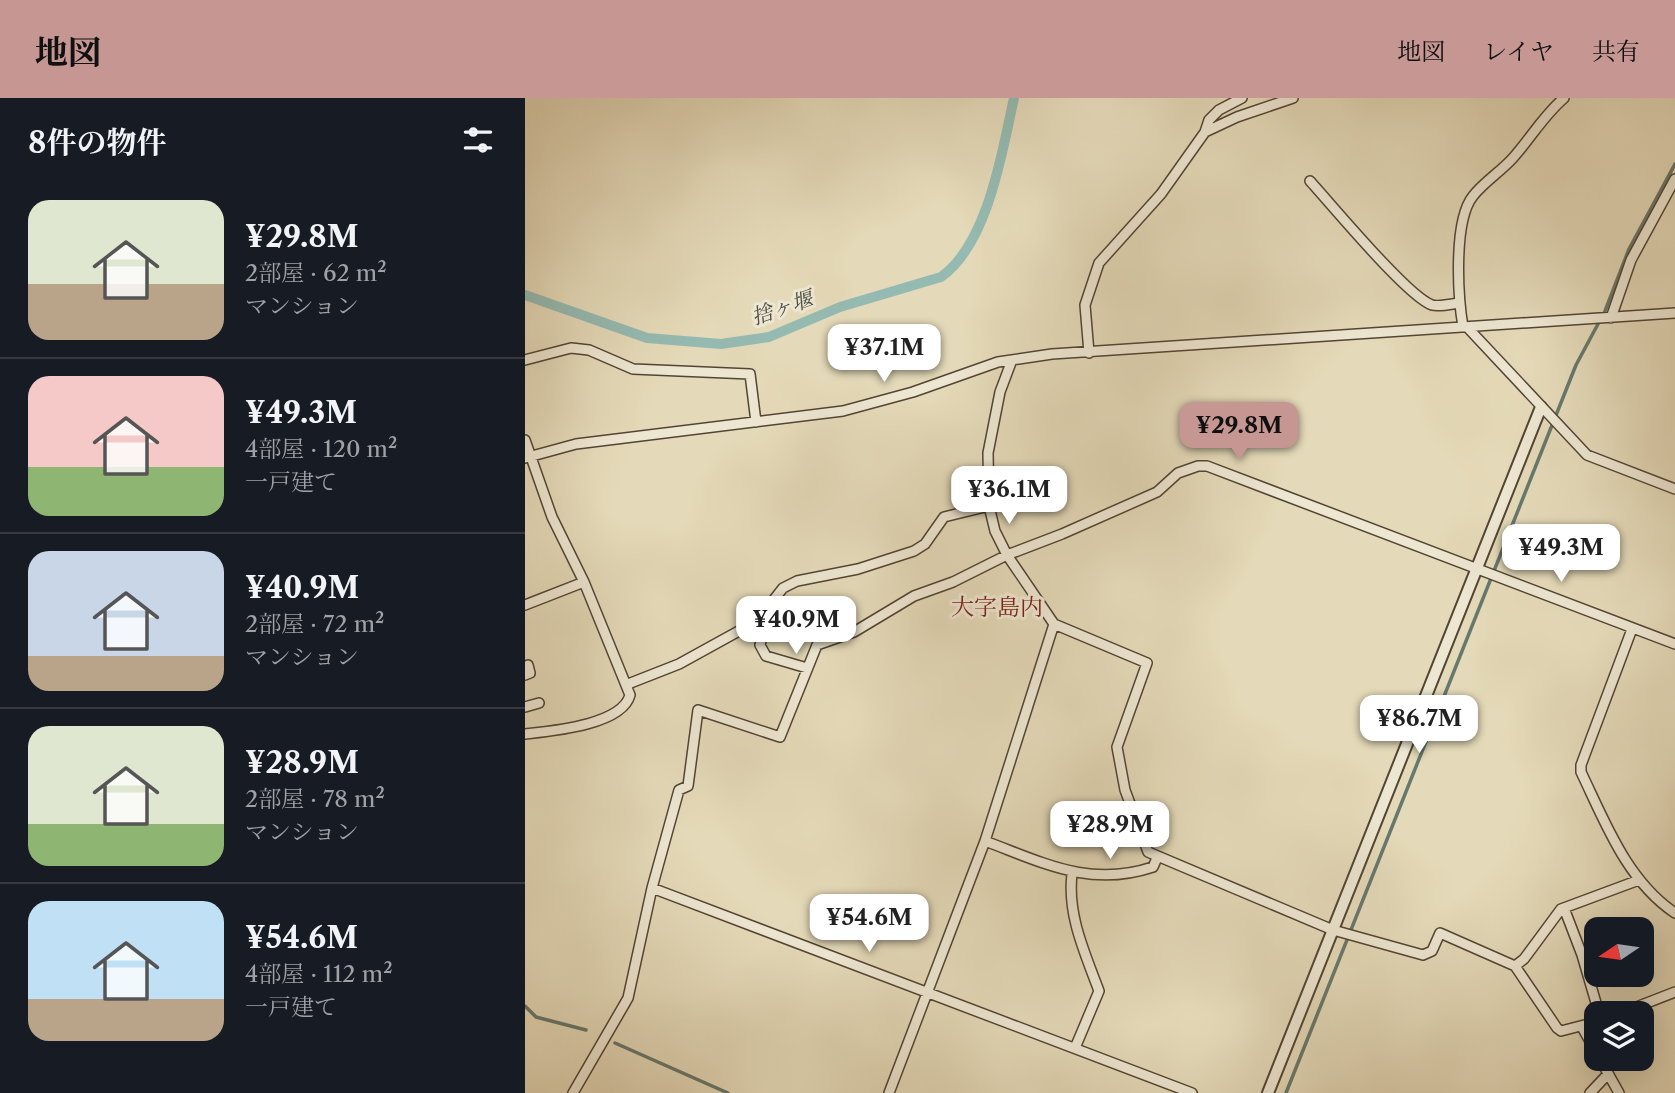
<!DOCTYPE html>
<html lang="ja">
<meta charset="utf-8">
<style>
body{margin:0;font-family:"Libre Caslon Text","Noto Serif JP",serif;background:#20242c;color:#f1f3f6;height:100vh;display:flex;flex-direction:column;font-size:26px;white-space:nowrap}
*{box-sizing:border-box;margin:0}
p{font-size:23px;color:#9ea1a6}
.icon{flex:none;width:38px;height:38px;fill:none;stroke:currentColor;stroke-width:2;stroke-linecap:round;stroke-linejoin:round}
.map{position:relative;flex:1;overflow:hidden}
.panel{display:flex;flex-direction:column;background:#171b24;width:525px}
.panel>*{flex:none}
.needle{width:46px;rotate:257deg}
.controls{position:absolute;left:1059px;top:819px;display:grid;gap:14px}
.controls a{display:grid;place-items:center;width:70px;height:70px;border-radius:14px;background:#171b24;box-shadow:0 7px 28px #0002;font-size:35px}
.price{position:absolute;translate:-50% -60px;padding:0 16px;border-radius:14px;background:#fff;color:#222;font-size:23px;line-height:46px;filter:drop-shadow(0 2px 4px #0008)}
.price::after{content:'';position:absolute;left:50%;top:42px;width:21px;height:16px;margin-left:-10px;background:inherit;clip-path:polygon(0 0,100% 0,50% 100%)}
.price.active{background:#c59692;color:#111}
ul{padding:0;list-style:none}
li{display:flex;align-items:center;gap:21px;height:175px;padding:0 28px}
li+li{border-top:2px solid #363941}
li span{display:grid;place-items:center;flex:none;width:196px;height:140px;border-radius:21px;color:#555}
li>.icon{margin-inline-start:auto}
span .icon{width:84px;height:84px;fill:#fffc;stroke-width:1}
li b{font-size:30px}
h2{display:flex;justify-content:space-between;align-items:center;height:84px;padding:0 28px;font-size:30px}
header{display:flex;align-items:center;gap:42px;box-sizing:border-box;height:98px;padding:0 35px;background:#c59692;color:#111}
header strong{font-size:33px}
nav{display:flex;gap:38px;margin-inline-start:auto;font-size:24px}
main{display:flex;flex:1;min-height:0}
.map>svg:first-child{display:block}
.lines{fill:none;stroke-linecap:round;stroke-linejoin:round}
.stream{stroke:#67786d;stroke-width:3.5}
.canal{stroke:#95bab1;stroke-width:10}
.minor-casing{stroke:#524534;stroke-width:12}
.tertiary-casing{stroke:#524534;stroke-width:14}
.minor{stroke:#ede6d1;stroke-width:9}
.tertiary{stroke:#ede6d1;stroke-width:10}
.labels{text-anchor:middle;stroke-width:6;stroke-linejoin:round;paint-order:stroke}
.water-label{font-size:21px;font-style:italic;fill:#4a4e43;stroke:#ede6d1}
.quarter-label{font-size:23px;fill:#7a1f14;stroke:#ede6d1}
</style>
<header>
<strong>地図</strong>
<nav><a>地図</a><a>レイヤ</a><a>共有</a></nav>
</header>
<main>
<section class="panel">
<h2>8件の物件<svg class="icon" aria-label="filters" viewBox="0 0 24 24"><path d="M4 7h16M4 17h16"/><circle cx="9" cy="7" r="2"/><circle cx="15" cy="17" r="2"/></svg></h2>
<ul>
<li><span style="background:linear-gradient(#dfe7d0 60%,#b9a48a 0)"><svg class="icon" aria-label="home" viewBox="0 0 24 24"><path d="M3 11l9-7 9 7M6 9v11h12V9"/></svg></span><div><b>¥29.8M</b><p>2部屋 · 62 m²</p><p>マンション</p></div></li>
<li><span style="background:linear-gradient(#f6c9c9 65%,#8fb573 0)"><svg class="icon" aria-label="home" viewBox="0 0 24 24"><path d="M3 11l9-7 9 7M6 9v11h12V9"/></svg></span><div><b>¥49.3M</b><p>4部屋 · 120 m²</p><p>一戸建て</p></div></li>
<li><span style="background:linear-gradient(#c9d6e8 75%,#b9a48a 0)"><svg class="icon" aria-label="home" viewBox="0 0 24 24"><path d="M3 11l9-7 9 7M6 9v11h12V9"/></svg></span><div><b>¥40.9M</b><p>2部屋 · 72 m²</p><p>マンション</p></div></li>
<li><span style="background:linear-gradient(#dfe7d0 70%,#8fb573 0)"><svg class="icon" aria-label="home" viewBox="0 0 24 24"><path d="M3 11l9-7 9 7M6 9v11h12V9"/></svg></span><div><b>¥28.9M</b><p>2部屋 · 78 m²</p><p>マンション</p></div></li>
<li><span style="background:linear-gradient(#bfe0f5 70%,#b9a48a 0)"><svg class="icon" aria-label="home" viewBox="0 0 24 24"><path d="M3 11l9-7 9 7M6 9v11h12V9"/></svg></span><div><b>¥54.6M</b><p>4部屋 · 112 m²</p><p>一戸建て</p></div></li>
</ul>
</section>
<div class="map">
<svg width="1150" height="995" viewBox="0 0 1150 995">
<rect width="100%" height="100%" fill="#e4d9b8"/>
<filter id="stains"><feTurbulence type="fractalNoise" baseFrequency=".00286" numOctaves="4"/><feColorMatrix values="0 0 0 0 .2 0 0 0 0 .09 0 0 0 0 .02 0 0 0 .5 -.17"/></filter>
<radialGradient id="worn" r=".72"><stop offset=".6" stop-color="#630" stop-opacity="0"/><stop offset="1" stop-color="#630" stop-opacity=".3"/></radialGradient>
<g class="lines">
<path class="stream" d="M0 908 11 919 61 932
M90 945 203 995
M761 995 1051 267 1080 213 1104 151 1150 66"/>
<path class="canal" d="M0 197 122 240 196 246 244 239 315 209 416 179C463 146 477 54 489 0"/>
<defs>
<path id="minor" d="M680 34 712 19 768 0
M785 83C806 106 883 199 907 207 914 209 927 206 934 205
M1086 220 1106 162 1150 81
M938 229C933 199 928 123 948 98 959 84 975 74 987 61 1006 40 1018 18 1039 0
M942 229 1062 357 1150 391
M564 255 560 207 574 165 636 96 680 34 684 22 694 12 717 0
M0 262 46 250 64 252 108 271 225 276 231 324
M487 262 475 294 463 355 464 408 470 433 482 457 529 526 622 565 592 649 600 692 623 754 808 832 898 857 907 853 915 835 990 868 1032 930 1036 933 1071 924
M0 342 27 419 59 484 105 597C97 627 27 633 0 636
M0 360 51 346 318 313 388 294 473 264 527 256 1150 215
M0 507 59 484
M232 523 240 527 235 547 241 558 282 570
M1107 531 1056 667V674C1080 724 1102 783 1150 815
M0 577 5 575 3 567
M103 586 154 566 232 523 258 490 272 483 333 471 389 453 400 446 419 419 464 408
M0 609 14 605
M460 743C519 765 565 790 628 769L632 760
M547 776C542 817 560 855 574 893L550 950
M127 790 667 995
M1039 810 1057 857 1074 915
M990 868 999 861 1036 811 1114 782
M1096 915 1150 894
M1057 929 1071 954
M1075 961 1094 995
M48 995 103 900 127 790 154 692 163 688 173 612 255 639 292 547 329 534 389 498 428 484 482 457 537 436 632 394 653 375 673 368H682L1150 546
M364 995 460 743 529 526
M1065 995 1083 976"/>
<path id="tertiary" d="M743 995 1016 309"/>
</defs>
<use href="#minor" class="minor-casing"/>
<use href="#tertiary" class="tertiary-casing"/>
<use href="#minor" class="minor"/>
<use href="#tertiary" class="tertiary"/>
</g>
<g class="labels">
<g class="water-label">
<text transform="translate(257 210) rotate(-19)" y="7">捨ヶ堰</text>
</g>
<g class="quarter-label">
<text x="472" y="517">大字島内</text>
</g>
</g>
<rect width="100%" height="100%" filter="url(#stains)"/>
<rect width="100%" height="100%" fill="url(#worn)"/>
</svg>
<div class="controls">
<a><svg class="needle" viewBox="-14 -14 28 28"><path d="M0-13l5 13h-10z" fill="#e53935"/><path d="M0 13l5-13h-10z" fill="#9ea1a6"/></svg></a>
<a><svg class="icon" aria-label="layers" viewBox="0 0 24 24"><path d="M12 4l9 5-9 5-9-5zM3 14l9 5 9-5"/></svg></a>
</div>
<b class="price" style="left:359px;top:286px">¥37.1M</b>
<b class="price active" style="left:714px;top:364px">¥29.8M</b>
<b class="price" style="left:484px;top:428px">¥36.1M</b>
<b class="price" style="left:1036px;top:486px">¥49.3M</b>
<b class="price" style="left:271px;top:558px">¥40.9M</b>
<b class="price" style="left:894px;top:657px">¥86.7M</b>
<b class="price" style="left:585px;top:763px">¥28.9M</b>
<b class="price" style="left:344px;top:856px">¥54.6M</b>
</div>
</main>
